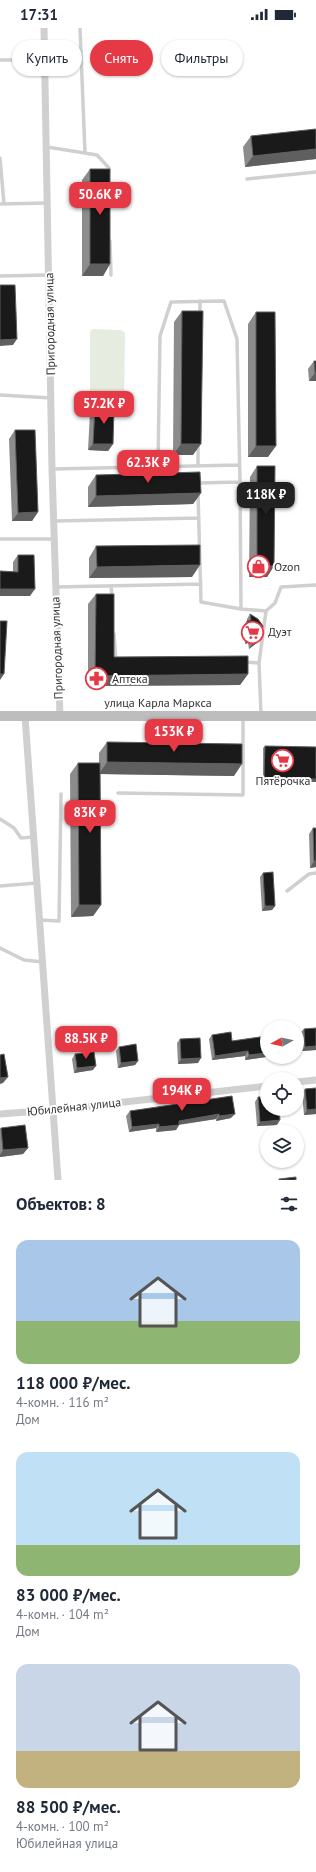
<!DOCTYPE html>
<html lang="ru">
<meta charset="utf-8">
<style>
body{margin:0;font-family:"PT Sans",sans-serif;background:#f2f2f3;color:#1f2937;height:100vh;display:flex;flex-direction:column;font-size:15px;white-space:nowrap}
*{box-sizing:border-box;margin:0}
p{font-size:13px;color:#747a83}
.icon{flex:none;width:22px;height:22px;fill:none;stroke:currentColor;stroke-width:2;stroke-linecap:round;stroke-linejoin:round}
.map{position:relative;height:1152px;overflow:hidden}
.details{display:flex;flex-direction:column;background:#fff;flex:1}
.details>*{flex:none}
.top-card{position:absolute;left:12px;top:12px;width:292px;height:36px;display:flex;gap:8px}
.needle{width:26px;rotate:262deg}
.buttons{position:absolute;left:260px;top:992px;display:grid;gap:8px}
.buttons a{display:grid;place-items:center;width:44px;height:44px;border-radius:50%;background:#fff;box-shadow:0 1px 3px #0004;font-size:20px}
.price{position:absolute;translate:-50% -34px;padding:0 9px;border-radius:8px;background:#e63946;color:#fff;font-size:13px;line-height:26px;filter:drop-shadow(0 1px 2px #0008)}
.price::after{content:'';position:absolute;left:50%;top:24px;width:12px;height:9px;margin-left:-6px;background:inherit;clip-path:polygon(0 0,100% 0,50% 100%)}
.price.selected{background:#222;color:#fff}
ul{padding:0;list-style:none}
li{display:grid;align-content:center;gap:8px;height:212px;padding:0 16px}
li span{display:grid;place-items:center;height:124px;border-radius:12px;color:#555}
li>.icon{margin-inline-start:auto}
span .icon{width:72px;height:72px;fill:#fffc;stroke-width:1}
li b{font-size:17px}
h2{display:flex;justify-content:space-between;align-items:center;height:48px;padding:0 16px;font-size:17px}
.tag{padding:0 14px;border-radius:18px;background:#fff;box-shadow:0 1px 3px #0004;font-size:14px;line-height:36px}
.tag.selected{background:#e63946;color:#fff}
.status{display:flex;justify-content:space-between;align-items:center;height:28px;padding:0 20px;background:#fff;direction:ltr}
.status svg{height:11px;fill:currentColor}
.map>svg:first-child{display:block}
.green{fill:#e6ecdf}
.lines{fill:none;stroke-linecap:round;stroke-linejoin:round}
.service{stroke:#d0d0d0;stroke-width:3.5}
.minor{stroke:#d0d0d0;stroke-width:7}
.secondary{stroke:#bdbdbd;stroke-width:10}
.wall{fill:#8c8c8c}
.shaded-wall{fill:#5f5f5f}
.building{fill:#1a1a1a;stroke:#5f5f5f}
.labels{text-anchor:middle;stroke-width:4;stroke-linejoin:round;paint-order:stroke}
.street-label{font-size:12px;fill:#333;stroke:#fff}
.poi-label{font-size:12px;fill:#333;stroke:#fff;text-anchor:start}
</style>
<div class="status"><b>17:31</b><svg viewBox="0 0 49 12"><path d="M0 12V9h3v3zM5 12V6h3v6zM10 12V3h3v9zM15 12V0h3v12zM26 1h20v11H26zM47 4h2v5h-2z"/></svg></div>
<div class="map">
<svg width="316" height="1152" viewBox="0 0 316 1152">
<rect width="100%" height="100%" fill="#fff"/>
<path class="green" d="M92 301 121 302 125 305 124 377 122 379H92L90 377V304Z"/>
<g class="lines">
<path class="service" d="M80 0 85 125
M0 32H44
M47 119 97 127 109 140V144
M0 130 4 176
M247 151 316 144
M0 176 47 175
M110 213 111 247
M0 248 49 247
M200 286V273
M0 367 51 370
M158 438 160 308 171 274 224 273 237 311 240 454 198 455
M198 438V417
M52 441 239 437
M240 454 241 581
M198 465 201 574 241 581 266 583 259 635 261 686
M54 493 199 490
M0 511H54
M111 558 112 569
M56 559 201 556
M266 583 275 575 281 559 316 557
M114 606 116 633
M244 634 259 635
M118 765 243 767V689
M0 791 14 800 21 810 33 809
M0 858 37 855
M287 863 309 846 316 845
M40 892 59 893 61 766
M0 920 24 932 43 934"/>
<path class="minor" d="M44 0 52 441 60 688
M25 688 58 1152
M297 1054 316 1052
M0 1086 53 1082 267 1058"/>
<path class="secondary" d="M0 688H316"/>
</g>
<path class="wall" d="M316 101V131L245 139 243 119 251 108Z
M90 141 110 236 103 248H82V152Z
M182 283 193 427H173L174 294Z
M256 284 268 429H248V296Z
M314 333H316V353H309L308 341Z
M95 378 113 416 108 423 88 422 90 384Z
M15 402 38 484 32 493H12L9 411Z
M257 438 274 538 267 549H249L250 449Z
M96 447 201 465 193 476 88 479V459Z
M96 518 192 549 89 550V530Z
M18 527 30 568 13 544V534Z
M96 566 114 629 248 646 240 657 88 658V576Z
M250 586 261 609 258 614 249 621 248 615 245 616 244 597 247 593V591Z
M107 714 234 748 100 746 101 877 93 888 71 889 70 746 78 735H99V725Z
M265 718 316 719V754L263 753V720Z
M313 800H316V839L310 840 309 806Z
M263 845 275 878 272 882 262 883 260 849Z
M304 1001 316 1022 302 1023 300 1005Z
M212 1007 232 1013 266 1029 245 1032V1028L212 1032 209 1011Z
M180 1011 198 1035 178 1036 177 1015Z
M119 1019 138 1033 135 1037 118 1040 116 1023Z
M75 1026 93 1042 74 1045 72 1031Z
M316 1060V1086L304 1087 302 1066 305 1061Z
M232 1068 231 1090 216 1093V1091L179 1097 176 1102 156 1104V1100L129 1104 126 1088 130 1083Z
M258 1069 277 1097 257 1098 255 1074Z
M1 1100 28 1120 23 1126 0 1129V1101Z"/>
<path class="shaded-wall" d="M316 121V131L245 139 253 128Z
M90 236H110L103 248H82Z
M17 311 13 317 0 318V312Z
M315 345H316V353H309Z
M93 416H113L108 423 88 422Z
M181 416H201L193 427H173Z
M256 418H276L268 429H248Z
M201 465 193 476 88 479 96 468Z
M38 484 32 493H12L18 485Z
M200 537 192 549 89 550 97 539Z
M257 538H274L267 549H249Z
M0 561H35L30 568H0Z
M261 609 258 614 249 621 252 616Z
M248 611H252L248 615 245 616Z
M0 646H4L0 652Z
M248 646 240 657 88 658 95 648Z
M107 734 242 736 234 748 99 746Z
M264 750 316 751V754L263 753Z
M314 833H316V839L310 840Z
M79 877H101L93 888 71 889Z
M265 878H275L272 882 262 883Z
M316 1018V1022L302 1023 305 1019Z
M248 1023 245 1028 212 1032 215 1028Z
M267 1025V1028L266 1029 245 1032 249 1027Z
M201 1030 198 1035 178 1036 181 1031Z
M138 1033 135 1037 118 1040 121 1035Z
M96 1038 93 1042 74 1045 77 1040Z
M8 1049 3 1055 0 1056V1050Z
M316 1081V1086L304 1087 307 1082Z
M219 1086 216 1091 175 1097 179 1093Z
M235 1086 231 1090 216 1093 219 1088Z
M280 1092 277 1097 257 1098 260 1094Z
M159 1096 156 1100 129 1104 132 1099Z
M179 1097 176 1102 156 1104 159 1099Z
M28 1120 23 1126 0 1129V1127L3 1122Z"/>
<path class="building" d="M316 101V121L253 128 251 108Z
M90 141H110V236H90Z
M0 257H15L17 311 0 312Z
M182 283H203L201 416H181Z
M256 284H275L276 418H256Z
M314 333H316V345H315Z
M95 378 114 379 113 416H93Z
M15 402H35L38 484 18 485Z
M257 438H275L274 538H257Z
M200 444 201 465 96 468V447Z
M200 517V537L97 539 96 518Z
M18 527H34L35 561H0V543L18 544Z
M96 566H114V629L248 628V646L95 648Z
M250 586 258 591 263 598 261 609 252 616V611H248L247 593 251 592Z
M0 593H7L4 646H0Z
M107 714 242 716V736L107 734Z
M265 718 316 719V751L264 750Z
M78 735H100L101 877H79Z
M313 800H316V833H314Z
M273 844 275 878H265L263 845Z
M316 1000V1018L305 1019 304 1001Z
M231 1004 232 1013 267 1008V1025L249 1027 248 1023 215 1028 212 1007Z
M200 1010 201 1030 181 1031 180 1011Z
M136 1016 138 1033 121 1035 119 1019Z
M94 1024 96 1038 77 1040 75 1026Z
M4 1026 8 1049 0 1050V1027Z
M316 1060V1081L307 1082 305 1061Z
M232 1068 235 1086 219 1088V1086L179 1093V1097L159 1099V1096L132 1099 130 1083Z
M258 1069H267V1081H279L280 1092 260 1094Z
M25 1097 28 1120 3 1122 1 1100Z
M296 1149V1152H279V1151Z"/>
<defs>
<symbol id="shop-ring" viewBox="-11 -11 22 22"><circle r="9.5" fill="#fff" stroke="#e63946" stroke-width="1.5"/><path d="M-5-2.5h2.3a2.7 3.5 0 0 1 5.4 0H5L5.5 6h-11ZM-1.5-2.5h3a1.5 2.3 0 0 0-3 0Z" fill="#e63946"/></symbol>
<symbol id="supermarket-ring" viewBox="-11 -11 22 22"><circle r="9.5" fill="#fff" stroke="#e63946" stroke-width="1.5"/><path d="M-6-5.5h2.5l.6 2H6L4.5 2H-2.5L-4.4-4H-6ZM-1.5 3.2a1.3 1.3 0 1 0 .1 0ZM3 3.2a1.3 1.3 0 1 0 .1 0Z" fill="#e63946"/></symbol>
<symbol id="pharmacy-ring" viewBox="-11 -11 22 22"><circle r="9.5" fill="#fff" stroke="#e63946" stroke-width="1.5"/><path d="M-2-6h4v4h4v4h-4v4h-4v-4h-4v-4h4Z" fill="#e63946"/></symbol>
</defs>
<g fill-rule="evenodd">
<use href="#shop-ring" x="246" y="526" width="25" height="25"/>
<use href="#supermarket-ring" x="240" y="592" width="25" height="25"/>
<use href="#pharmacy-ring" x="84" y="638" width="25" height="25"/>
<use href="#supermarket-ring" x="270" y="720" width="25" height="25"/>
</g>
<g class="labels">
<g class="street-label">
<text transform="translate(50 296) rotate(-91)" y="4">Пригородная улица</text>
<text transform="translate(57 620) rotate(-92)" y="4">Пригородная улица</text>
<text x="158" y="679">улица Карла Маркса</text>
<text transform="translate(74 1079) rotate(-6)" y="4">Юбилейная улица</text>
</g>
<g class="poi-label">
<text x="274" y="543">Ozon</text>
<text x="268" y="608">Дуэт</text>
<text x="112" y="655">Аптека</text>
<text x="283" y="757" text-anchor="middle">Пятёрочка</text>
</g>
</g>
</svg>
<div class="buttons">
<a><svg class="needle" viewBox="-14 -14 28 28"><path d="M0-13l5 13h-10z" fill="#e53935"/><path d="M0 13l5-13h-10z" fill="#747a83"/></svg></a>
<a><svg class="icon" aria-label="locate" viewBox="0 0 24 24"><circle cx="12" cy="12" r="6"/><path d="M12 2v4M12 18v4M2 12h4M18 12h4"/></svg></a>
<a><svg class="icon" aria-label="layers" viewBox="0 0 24 24"><path d="M12 4l9 5-9 5-9-5zM3 14l9 5 9-5"/></svg></a>
</div>
<b class="price" style="left:100px;top:188px">50.6K ₽</b>
<b class="price" style="left:104px;top:397px">57.2K ₽</b>
<b class="price" style="left:148px;top:456px">62.3K ₽</b>
<b class="price selected" style="left:266px;top:488px">118K ₽</b>
<b class="price" style="left:174px;top:725px">153K ₽</b>
<b class="price" style="left:90px;top:806px">83K ₽</b>
<b class="price" style="left:86px;top:1032px">88.5K ₽</b>
<b class="price" style="left:182px;top:1084px">194K ₽</b>
<div class="top-card">
<a class="tag">Купить</a>
<a class="tag selected">Снять</a>
<a class="tag">Фильтры</a>
</div>
</div>
<section class="details">
<h2>Объектов: 8<svg class="icon" aria-label="filters" viewBox="0 0 24 24"><path d="M4 7h16M4 17h16"/><circle cx="9" cy="7" r="2"/><circle cx="15" cy="17" r="2"/></svg></h2>
<ul>
<li><span style="background:linear-gradient(#a9c7e8 65%,#8fb573 0)"><svg class="icon" aria-label="home" viewBox="0 0 24 24"><path d="M3 11l9-7 9 7M6 9v11h12V9"/></svg></span><div><b>118 000 ₽/мес.</b><p>4-комн. · 116 m²</p><p>Дом</p></div></li>
<li><span style="background:linear-gradient(#bfe0f5 75%,#8fb573 0)"><svg class="icon" aria-label="home" viewBox="0 0 24 24"><path d="M3 11l9-7 9 7M6 9v11h12V9"/></svg></span><div><b>83 000 ₽/мес.</b><p>4-комн. · 104 m²</p><p>Дом</p></div></li>
<li><span style="background:linear-gradient(#c9d6e8 70%,#c2b280 0)"><svg class="icon" aria-label="home" viewBox="0 0 24 24"><path d="M3 11l9-7 9 7M6 9v11h12V9"/></svg></span><div><b>88 500 ₽/мес.</b><p>4-комн. · 100 m²</p><p>Юбилейная улица</p></div></li>
</ul>
</section>
